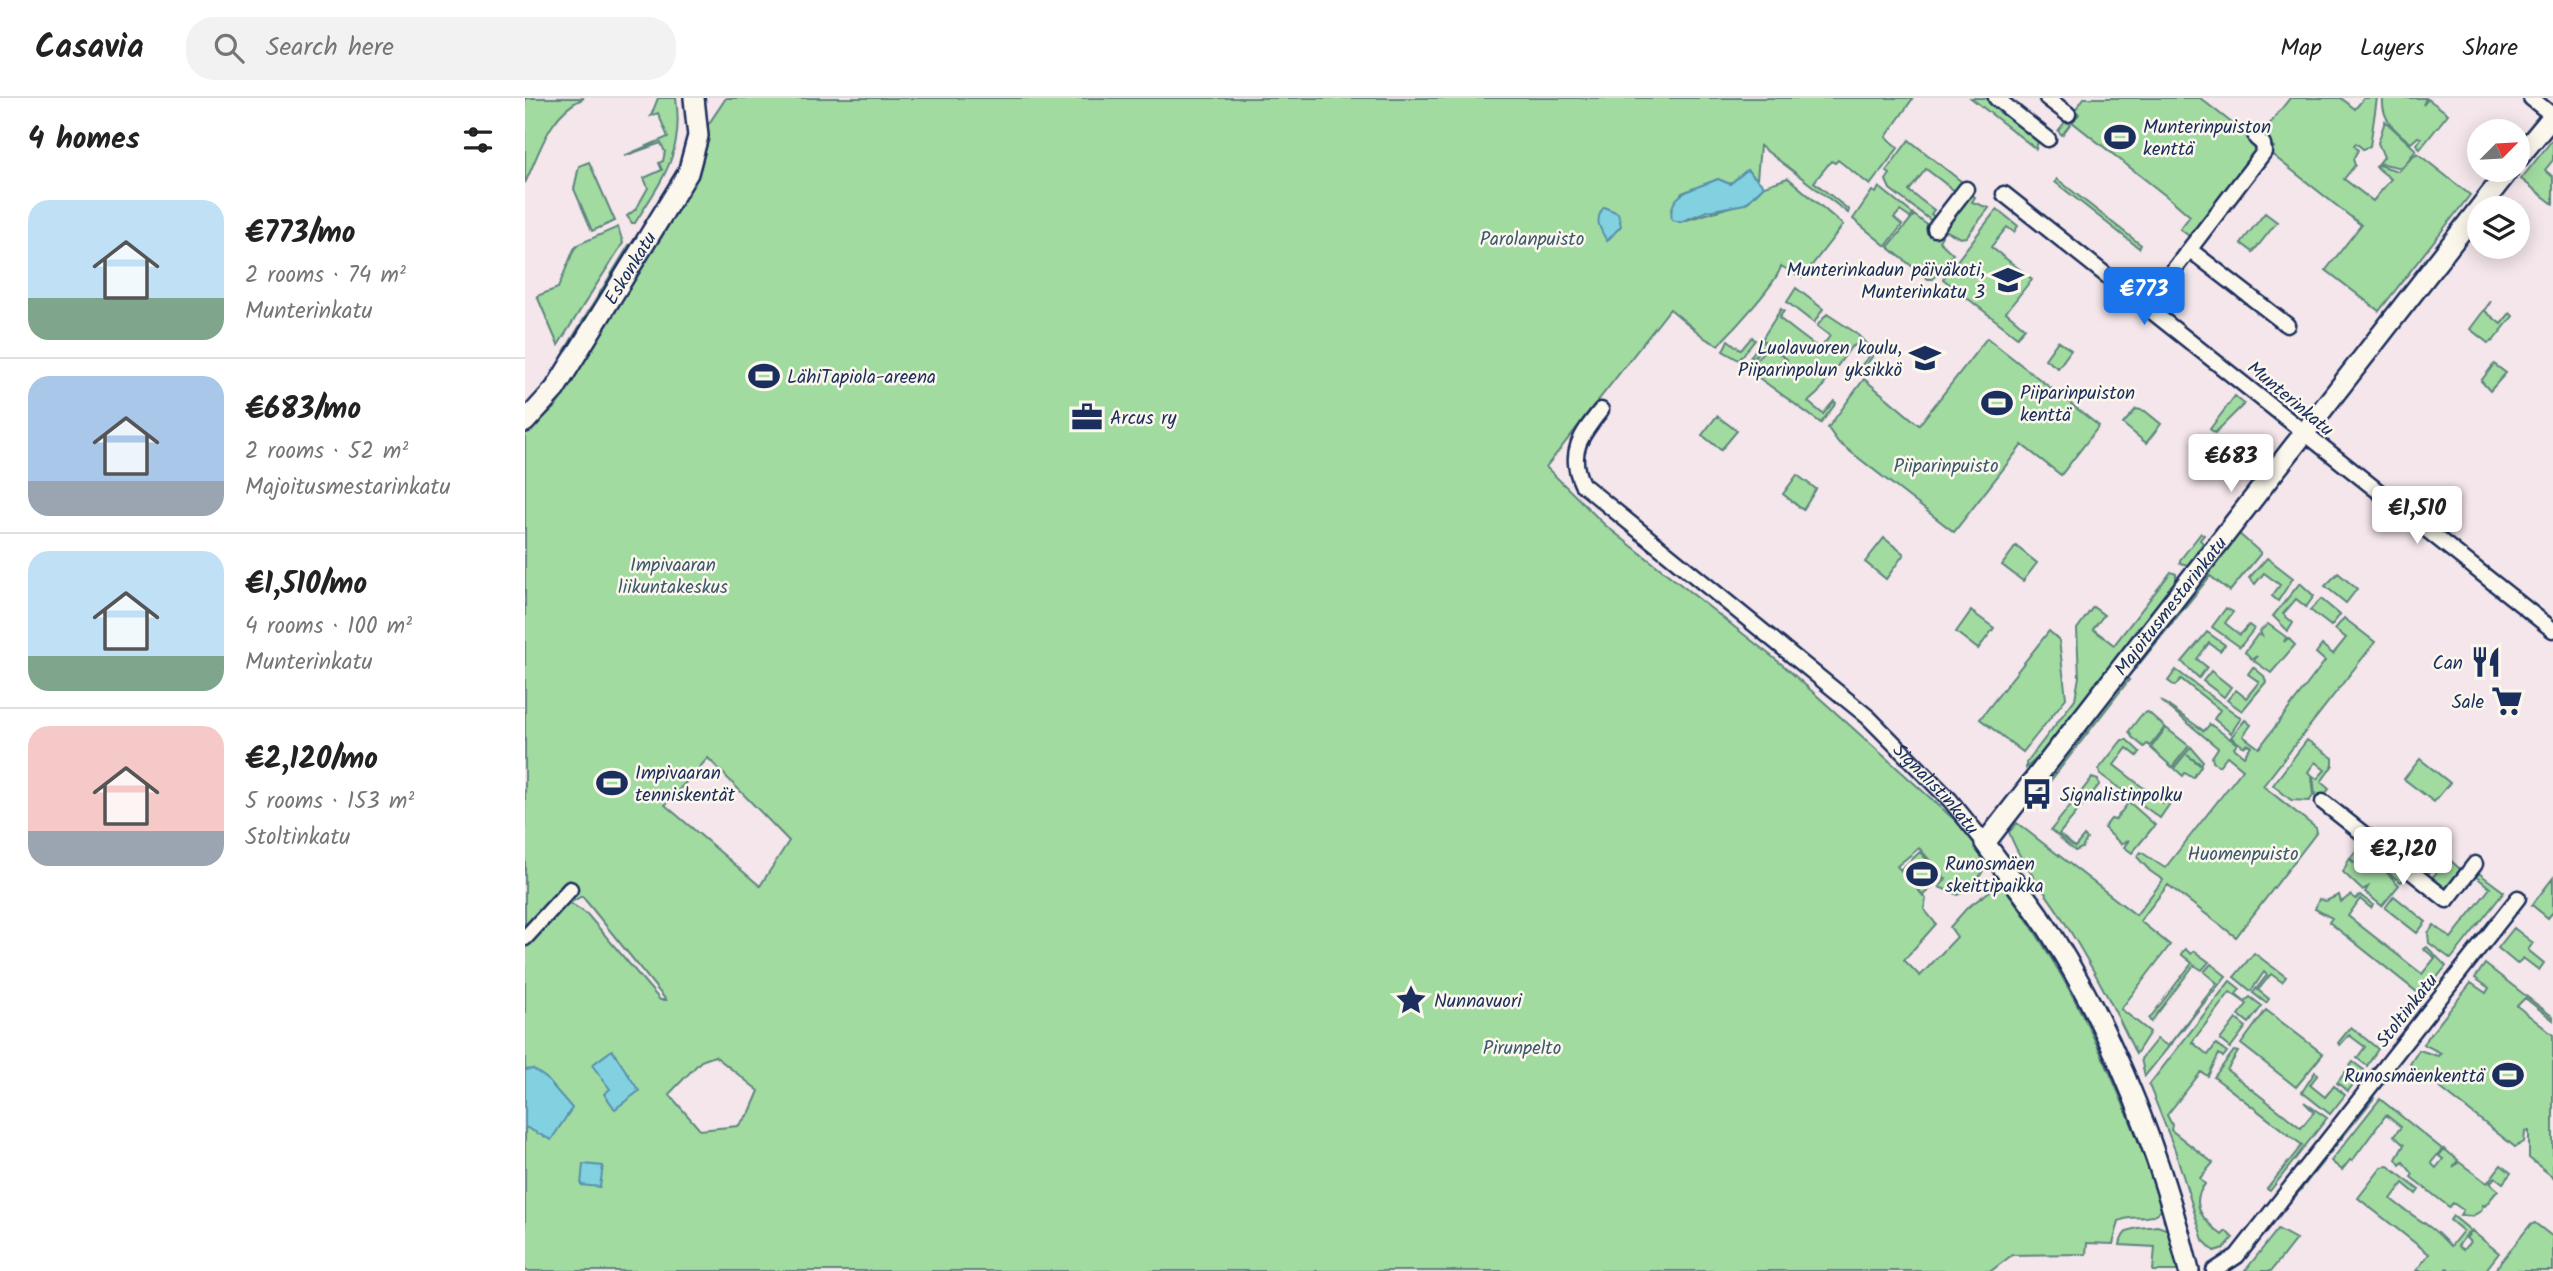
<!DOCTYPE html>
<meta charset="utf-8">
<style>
body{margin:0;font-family:Kalam,sans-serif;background:#f2f2f2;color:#222;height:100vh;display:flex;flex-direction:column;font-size:26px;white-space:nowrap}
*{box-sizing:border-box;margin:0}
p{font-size:23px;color:#767676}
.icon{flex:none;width:38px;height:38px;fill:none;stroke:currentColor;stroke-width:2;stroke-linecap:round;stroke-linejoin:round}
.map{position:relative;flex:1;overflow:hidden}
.details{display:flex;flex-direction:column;background:#fff;width:525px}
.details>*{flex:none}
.needle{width:46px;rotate:66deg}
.controls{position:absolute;left:1942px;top:21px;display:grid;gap:14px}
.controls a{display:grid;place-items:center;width:63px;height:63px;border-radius:50%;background:#fff;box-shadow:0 4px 18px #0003;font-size:35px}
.price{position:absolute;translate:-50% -60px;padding:0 16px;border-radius:7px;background:#fff;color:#222;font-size:23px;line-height:46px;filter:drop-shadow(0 2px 4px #0008)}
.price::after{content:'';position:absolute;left:50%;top:42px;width:21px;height:16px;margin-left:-10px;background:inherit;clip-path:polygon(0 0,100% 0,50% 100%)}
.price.active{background:#1a73e8;color:#fff}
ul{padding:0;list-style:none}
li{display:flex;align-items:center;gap:21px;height:175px;padding:0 28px}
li+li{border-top:2px solid #e0e0e0}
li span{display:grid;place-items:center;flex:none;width:196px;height:140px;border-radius:21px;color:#555}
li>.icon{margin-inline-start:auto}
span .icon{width:84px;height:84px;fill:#fffc;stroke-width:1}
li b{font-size:30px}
h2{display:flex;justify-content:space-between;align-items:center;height:84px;padding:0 28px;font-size:30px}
header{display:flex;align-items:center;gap:42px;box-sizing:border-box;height:98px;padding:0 35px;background:#fff;border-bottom:2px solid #e0e0e0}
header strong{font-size:33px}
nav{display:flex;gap:38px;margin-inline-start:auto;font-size:24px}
.search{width:490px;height:63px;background:#f2f2f2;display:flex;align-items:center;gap:18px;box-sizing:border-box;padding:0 24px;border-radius:28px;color:#767676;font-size:26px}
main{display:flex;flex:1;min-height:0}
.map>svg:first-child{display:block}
.green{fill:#a1dba0;stroke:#5e857f;stroke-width:2;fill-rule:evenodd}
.water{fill:#82d1e0;stroke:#5990ac;stroke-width:2}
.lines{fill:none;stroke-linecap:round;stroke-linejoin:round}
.street-casing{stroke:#1b2f5e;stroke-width:19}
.secondary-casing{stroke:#1b2f5e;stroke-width:24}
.street{stroke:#fbf7ec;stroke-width:14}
.secondary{stroke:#fbf7ec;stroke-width:19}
.labels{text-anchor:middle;stroke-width:5;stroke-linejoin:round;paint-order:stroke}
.poi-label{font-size:19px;fill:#1b2f5e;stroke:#fbf7ec;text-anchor:start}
.park-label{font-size:19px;fill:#3c5a6e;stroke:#fbf7ec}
.street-label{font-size:19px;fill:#1b2f5e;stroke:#fbf7ec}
</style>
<header>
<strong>Casavia</strong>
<div class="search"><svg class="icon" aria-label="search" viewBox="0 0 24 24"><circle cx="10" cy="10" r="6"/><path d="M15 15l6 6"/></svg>Search here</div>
<nav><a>Map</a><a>Layers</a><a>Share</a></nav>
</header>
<main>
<section class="details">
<h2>4 homes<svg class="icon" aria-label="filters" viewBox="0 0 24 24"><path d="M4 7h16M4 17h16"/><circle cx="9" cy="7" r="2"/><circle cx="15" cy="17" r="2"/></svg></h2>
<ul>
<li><span style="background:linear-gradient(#bfe0f5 70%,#7fa58c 0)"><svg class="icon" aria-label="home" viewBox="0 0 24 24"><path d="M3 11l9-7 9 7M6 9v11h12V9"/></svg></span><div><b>€773/mo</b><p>2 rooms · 74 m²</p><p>Munterinkatu</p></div></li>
<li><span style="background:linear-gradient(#a9c7e8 75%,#9aa5b1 0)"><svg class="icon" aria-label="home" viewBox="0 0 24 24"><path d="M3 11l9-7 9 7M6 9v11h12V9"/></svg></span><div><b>€683/mo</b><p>2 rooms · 52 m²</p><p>Majoitusmestarinkatu</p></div></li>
<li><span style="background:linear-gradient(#bfe0f5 75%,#7fa58c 0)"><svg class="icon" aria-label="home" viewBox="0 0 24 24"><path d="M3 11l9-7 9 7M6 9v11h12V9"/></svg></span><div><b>€1,510/mo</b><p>4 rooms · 100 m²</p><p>Munterinkatu</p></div></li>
<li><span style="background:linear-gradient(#f6c9c9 75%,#9aa5b1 0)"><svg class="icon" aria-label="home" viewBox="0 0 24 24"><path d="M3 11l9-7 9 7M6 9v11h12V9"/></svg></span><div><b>€2,120/mo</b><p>5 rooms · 153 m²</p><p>Stoltinkatu</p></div></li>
</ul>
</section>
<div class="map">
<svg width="2028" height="1173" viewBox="0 0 2028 1173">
<rect width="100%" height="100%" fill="#f4e6ea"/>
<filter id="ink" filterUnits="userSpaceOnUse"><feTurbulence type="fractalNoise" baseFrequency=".0143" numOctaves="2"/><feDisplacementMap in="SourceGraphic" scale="14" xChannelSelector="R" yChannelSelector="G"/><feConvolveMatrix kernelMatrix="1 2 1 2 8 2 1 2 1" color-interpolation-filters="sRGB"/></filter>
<g filter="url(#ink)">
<path class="green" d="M0 0H59C24 15 15 54 0 85Z
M133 0H151C159 55 138 80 110 125H107L102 118 111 111 123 90 119 80 137 72 134 65 138 63 140 54 136 45 99 58 143 39 133 15 126 18Z
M201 0H1388L1361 39 1373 50 1345 87 1313 62 1310 65 1306 63 1289 84 1324 112 1323 115 1235 48 1232 81 1222 72 1205 86 1193 81 1157 95 1146 112 1155 124 1224 103 1239 88 1263 80 1318 127 1277 180 1256 168C1253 184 1208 232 1193 247L1181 241 1145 211 1021 369 1080 427 1259 568 1432 724 1462 762C1458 778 1448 789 1433 797L1414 789 1421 781 1394 750 1372 768 1401 801 1399 811 1411 826 1379 862 1395 878 1432 839 1425 829 1442 810 1476 785C1554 889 1593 990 1639 1109 1626 1126 1609 1115 1594 1123L1588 1146 1562 1145 1561 1156 1487 1157 1466 1173H0V336L31 308 165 90 176 68 183 27ZM183 660 264 743 235 788 140 707ZM57 798 141 902H135L62 816 45 805ZM190 958 234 993 225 1014 213 1028 175 1032 144 996 176 963Z
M1446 0H1466L1514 39 1511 51Z
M1559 0H1675L1736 48 1668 141 1655 131 1665 118 1650 105 1547 24 1537 37 1533 33 1547 15 1553 18 1554 16 1550 12Z
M1765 0H1816L1830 11 1839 0H1852L1845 48 1838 51 1831 45 1829 47 1833 52 1828 61 1830 67 1819 81 1848 103 1866 81 1851 69 1853 67 1873 73 1892 55 1945 97 1854 213 1801 172 1836 127 1745 55 1749 49 1737 41 1736 37Z
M1858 0H1901L1898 7 1903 1 1923 16 1895 51 1892 46 1896 40 1893 39 1886 45C1870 33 1856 21 1858 0Z
M1860 23 1891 52 1877 70 1854 65 1859 59 1853 45Z
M2028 41V62L2020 72 2028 79V106L1996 81Z
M1384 42 1442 88 1435 97 1401 71 1384 93 1409 112 1406 116 1411 120 1408 124 1365 91 1361 82 1365 76 1361 73Z
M64 64 90 123 67 133 49 91 54 68Z
M1532 81 1616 147 1614 150 1530 84Z
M1354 89 1388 116 1385 120 1375 113 1369 120 1377 127 1361 148 1328 121 1347 93 1351 95Z
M1441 93 1450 99 1447 104 1464 110 1441 139 1435 140 1418 131Z
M1472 111 1493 128 1489 134 1482 129 1466 149 1507 181 1481 214 1500 230 1492 239 1418 181Z
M1740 115 1752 124 1728 154 1716 145Z
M1389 117 1417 138 1414 143 1428 156 1408 181H1403L1363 149Z
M93 129 98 145 33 247 12 198 33 190 49 151 54 146Z
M104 147 106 153 46 250 40 252Z
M1271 190 1298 211 1289 225 1262 204Z
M1966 203 1960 213 1976 226 1985 215 1988 218 1968 243 1963 245 1945 231Z
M1256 211 1259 213 1254 220C1269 232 1282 242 1295 251L1305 238 1292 228 1302 216 1331 235 1350 255 1338 271 1335 269 1346 256 1333 246 1326 249 1293 295 1283 304 1298 316 1309 303 1311 305 1296 325 1219 269 1236 243 1241 247 1228 260 1231 263 1242 248 1263 262 1237 241Z
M1227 239 1230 242 1214 262 1198 253 1203 242 1216 252Z
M1462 240 1574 328 1536 377 1497 347 1429 434 1313 344 1303 330 1339 281 1394 327Z
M1533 243 1546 252 1533 270 1520 261Z
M1969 266 1981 275 1965 293 1956 283Z
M1710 298 1719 306 1690 335 1685 331Z
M1611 311 1620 313 1636 326 1621 345 1598 326Z
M1192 318 1212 333 1196 352 1177 337Z
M1272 377 1291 391 1278 412 1258 396Z
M1712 434 1736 455 1705 493 1685 478 1611 570 1609 565Z
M1676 435 1679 437 1675 442 1678 445 1663 467 1655 465V462Z
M1359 440 1379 456 1361 481 1340 464Z
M1491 448 1512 465 1498 483 1477 467Z
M1742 460 1768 480 1753 503 1747 498 1755 487 1739 475 1730 486 1724 480Z
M1646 474 1651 476V486L1520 653 1501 670V665L1550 601 1554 579 1552 531 1568 509 1579 517 1568 531 1589 547Z
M1813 475 1832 491 1821 505 1800 488Z
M1775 485 1789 498 1781 509 1771 501 1758 516 1768 525 1763 533 1748 518Z
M1796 501 1815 517 1806 528 1785 512Z
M1701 510 1708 514 1700 525 1715 537 1724 527 1729 531 1715 549 1687 529Z
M1446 513 1469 530 1453 551 1431 534Z
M1819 520 1850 544 1738 688 1791 730 1792 734 1711 839 1643 787 1615 823 1645 847 1596 911 1625 934 1611 956C1589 909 1565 864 1537 820 1519 791 1496 767 1484 734L1492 725 1611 817 1638 782 1625 773 1612 759 1616 754 1640 770 1718 671 1702 658 1694 668 1688 664 1687 659 1693 650 1635 602 1679 633 1685 626 1712 646 1709 650 1719 658 1726 648 1722 646 1719 649 1706 639 1720 622 1726 627 1718 638 1734 650 1800 563 1791 555 1797 547 1808 556 1821 540 1810 531Z
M1743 526 1761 539 1759 544 1763 540 1770 547 1746 575 1729 563 1732 558 1727 561 1720 554 1733 536 1737 538 1735 533Z
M1524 533 1534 542 1541 600 1498 654 1455 621Z
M1682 534 1700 547 1695 553 1684 545 1672 561 1682 569 1674 580 1657 564Z
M1728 569 1739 578 1741 584 1717 613 1702 602 1711 592 1721 600 1734 584 1723 576Z
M1651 572 1716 620 1706 635 1689 621 1695 612 1656 581 1650 588 1643 583Z
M1686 573 1706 589 1699 599 1678 583Z
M1599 581 1604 582 1516 695 1513 692Z
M1623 614 1640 629 1625 648 1622 646 1619 649 1607 639 1604 633 1617 616Z
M1641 630 1664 648 1647 669 1626 650Z
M1597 642H1602L1615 654 1612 658 1602 650 1589 667 1638 705 1642 701 1646 704 1635 720 1575 676 1574 671Z
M1782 642 1808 660V667L1796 684 1804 691 1795 702 1790 697 1788 678 1792 681 1800 672 1790 664 1783 674 1786 677 1788 698 1784 703 1766 702 1748 687Z
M1666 649 1678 663 1676 666 1662 657 1676 668 1668 680 1660 675 1658 678 1649 670Z
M1895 661 1925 685 1909 704 1879 681Z
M1567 680 1573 682 1574 687 1534 736 1550 749 1559 738 1562 741 1557 750 1550 753 1526 732Z
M1604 704 1630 727 1607 755 1599 749 1604 742 1596 746 1579 730 1586 721 1590 722Z
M1908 738 1924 750 1915 760 1910 757 1906 763 1910 767 1899 781 1879 764 1886 755 1895 762 1908 746 1901 740Z
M1842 746 1843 753 1848 747 1863 760 1860 767 1865 761 1883 775 1876 784 1858 771 1874 787 1857 808 1840 794 1843 789 1837 792 1818 774 1824 761 1830 765 1825 760 1835 748Z
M1395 754 1418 780 1398 797 1376 771Z
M1924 761 1937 773 1924 791 1917 793 1903 784Z
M1951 773 1979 794 1926 861 1904 845 1903 835 1909 827 1926 840 1965 790 1949 777Z
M2028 780V814L2023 820 2007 807Z
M1814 797 1816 804 1826 797 1831 801 1835 797 1848 807 1846 810 1835 801 1823 818 1897 876 1910 860 1899 851 1902 849 1921 868 1897 898 1804 824 1807 820 1790 811 1794 801 1801 803Z
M1869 798 1901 824 1892 835 1860 810Z
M1989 830 2008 845 2003 852 2019 865 2014 872 1998 860 1992 866 1973 850Z
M1660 851 1666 856 1669 853 1684 864 1677 872 1669 867 1626 924 1624 921 1667 865 1656 856Z
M1729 855 1761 879 1757 884 1746 876 1733 892 1744 901 1741 905 1728 895 1742 877 1739 874 1726 893 1709 879Z
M1686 866 1701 878 1620 978 1616 961 1632 941 1643 948 1692 885 1679 874Z
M1960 866 2028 919V922L2000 900 1992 908 2028 937V1079L2004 1060V1033L2000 1034 1999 1044 1990 1049 1885 966 1894 952 1913 958 1916 955 1898 946 1946 885 1961 895 1964 890 1950 880Z
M1705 883 1715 891 1711 896 1720 903 1725 899 1737 908 1724 925 1714 917 1722 906 1705 894 1667 944 1683 957 1691 946 1702 954 1698 959 1694 956 1683 978 1676 974 1642 1017 1647 1027 1646 1032 1688 1065 1675 1080 1680 1086C1663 1107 1680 1124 1697 1137L1701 1133 1708 1140 1699 1150 1689 1153 1678 1142 1650 1052 1624 987Z
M1741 912 1798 956 1771 989 1716 946Z
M1711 921 1721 929 1705 950 1695 942Z
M1826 929 1853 951 1842 968 1832 960 1840 949 1824 937 1815 947 1813 945Z
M1709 953 1713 954 1702 972 1776 1030 1789 1014 1779 1004 1802 1020 1745 1093 1742 1091 1777 1047 1689 979Z
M1828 964 1839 972 1823 993 1812 985Z
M1790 974 1793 976 1785 987 1800 999 1809 988 1820 997 1805 1016 1777 994Z
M1847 998 1849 1000 1769 1100 1768 1099Z
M1855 1001 1917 1051 1906 1065 1911 1070 1918 1061 1914 1058 1919 1051 1933 1062 1928 1069 1934 1064 1962 1085 1976 1067 1986 1075 1978 1085 1970 1079 1965 1085 1973 1092 1960 1108 1958 1107 1956 1113 1947 1118 1935 1117 1938 1112 1928 1105 1924 1109 1886 1079 1888 1076 1878 1064 1875 1067 1871 1061 1879 1047 1869 1038 1876 1029 1861 1017 1827 1063 1825 1062 1817 1072 1806 1063Z
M1863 1068 1894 1092 1891 1096 1878 1085 1866 1101C1877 1111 1894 1121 1906 1130 1916 1137 1917 1141 1926 1148L1938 1133 1925 1122 1928 1118 1945 1132 1933 1148 1938 1152 1945 1144 1941 1140 1947 1133 1974 1155 1960 1173H1926L1922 1170 1919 1173H1891L1904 1156 1833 1100 1857 1069Z
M2010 1125 2028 1139V1173H1969L2005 1127Z
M1632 1128 1647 1133 1656 1173H1628L1630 1149 1595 1147C1598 1126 1615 1131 1632 1128Z
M1753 1131 1771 1141 1746 1173H1720Z"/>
<path class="water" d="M1222 72 1239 88 1220 106 1182 113 1155 124 1147 122C1141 93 1174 90 1193 81L1205 86Z
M1079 109 1093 115 1096 128 1082 143C1074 129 1069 122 1079 109Z
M87 952 114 993 90 1011 79 996 85 991 67 967Z
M8 971 21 980 47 1010 26 1042 0 1029V972Z
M58 1066 78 1068 75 1089 56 1087Z"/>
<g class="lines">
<defs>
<g id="street">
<path d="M1471 0 1523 41"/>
<path d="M1522 0 1543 16"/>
<path d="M2006 0 2027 17"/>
<path d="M1479 96 2028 532"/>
<path d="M1410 131 1441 91"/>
<path d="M1665 152 1762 227"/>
<path d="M1621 208 1739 54 1738 46 1731 40"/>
<path id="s1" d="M1076 312C1056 337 1042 355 1057 386L1343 619 1425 702 1460 745"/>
<path d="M1798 704 1922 802 1950 766"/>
<path d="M0 840 45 791"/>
<path d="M1689 1173 1712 1158 1993 800"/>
</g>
<g id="secondary">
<path d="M1993 60 2028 18"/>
<path id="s2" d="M0 324 30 291 163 75 173 38 169 0"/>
<path id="s3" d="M1664 1173C1636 1058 1591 941 1528 839 1508 806 1482 776 1460 745L1984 72"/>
</g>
</defs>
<use href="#street" class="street-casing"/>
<use href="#secondary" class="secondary-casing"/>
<use href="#street" class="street"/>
<use href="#secondary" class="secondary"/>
</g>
</g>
<defs>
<symbol id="stadium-bare" viewBox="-9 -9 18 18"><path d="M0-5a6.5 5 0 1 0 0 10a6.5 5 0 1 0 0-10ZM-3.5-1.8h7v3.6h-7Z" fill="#1b2f5e" stroke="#fbf7ec" stroke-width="2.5" paint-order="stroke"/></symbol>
<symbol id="school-bare" viewBox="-9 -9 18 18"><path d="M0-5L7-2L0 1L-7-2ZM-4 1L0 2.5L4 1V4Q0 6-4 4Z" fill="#1b2f5e" stroke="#fbf7ec" stroke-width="2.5" paint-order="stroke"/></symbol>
<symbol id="office-bare" viewBox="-9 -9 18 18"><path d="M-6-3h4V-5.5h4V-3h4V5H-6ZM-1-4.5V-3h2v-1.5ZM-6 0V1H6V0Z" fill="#1b2f5e" stroke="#fbf7ec" stroke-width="2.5" paint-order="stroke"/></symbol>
<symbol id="restaurant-bare" viewBox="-9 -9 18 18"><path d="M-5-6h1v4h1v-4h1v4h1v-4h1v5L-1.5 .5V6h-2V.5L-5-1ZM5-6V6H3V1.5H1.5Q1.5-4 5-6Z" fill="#1b2f5e" stroke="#fbf7ec" stroke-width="2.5" paint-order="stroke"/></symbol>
<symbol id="supermarket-bare" viewBox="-9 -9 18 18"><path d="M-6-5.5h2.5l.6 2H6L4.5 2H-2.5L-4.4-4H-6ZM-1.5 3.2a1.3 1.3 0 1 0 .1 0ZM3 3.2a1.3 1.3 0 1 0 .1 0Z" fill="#1b2f5e" stroke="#fbf7ec" stroke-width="2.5" paint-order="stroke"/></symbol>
<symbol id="bus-bare" viewBox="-9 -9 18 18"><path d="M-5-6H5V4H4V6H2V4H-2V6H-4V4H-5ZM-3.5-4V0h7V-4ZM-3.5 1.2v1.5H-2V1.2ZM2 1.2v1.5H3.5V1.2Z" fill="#1b2f5e" stroke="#fbf7ec" stroke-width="2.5" paint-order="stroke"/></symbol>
<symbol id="sight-bare" viewBox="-9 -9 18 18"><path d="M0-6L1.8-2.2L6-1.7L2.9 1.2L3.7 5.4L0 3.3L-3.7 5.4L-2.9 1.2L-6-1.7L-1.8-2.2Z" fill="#1b2f5e" stroke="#fbf7ec" stroke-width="2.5" paint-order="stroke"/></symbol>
</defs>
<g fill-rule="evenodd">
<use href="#stadium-bare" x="1573" y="17" width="44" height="44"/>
<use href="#school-bare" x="1461" y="160" width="44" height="44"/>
<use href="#school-bare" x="1378" y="238" width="44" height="44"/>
<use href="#stadium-bare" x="217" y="256" width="44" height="44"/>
<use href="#stadium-bare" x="1450" y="283" width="44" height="44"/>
<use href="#office-bare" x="540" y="297" width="44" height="44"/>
<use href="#restaurant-bare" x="1939" y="542" width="44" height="44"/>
<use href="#supermarket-bare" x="1960" y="581" width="44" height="44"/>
<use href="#stadium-bare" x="65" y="663" width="44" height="44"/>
<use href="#bus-bare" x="1490" y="674" width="44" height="44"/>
<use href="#stadium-bare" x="1375" y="754" width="44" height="44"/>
<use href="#sight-bare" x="864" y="880" width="44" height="44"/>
<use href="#stadium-bare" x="1961" y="955" width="44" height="44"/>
</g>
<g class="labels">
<g class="poi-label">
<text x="1618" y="35">Munterinpuiston<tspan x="1618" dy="22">kenttä</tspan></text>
<text x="1460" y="178" text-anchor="end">Munterinkadun päiväkoti,<tspan x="1460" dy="22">Munterinkatu 3</tspan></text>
<text x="1377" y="256" text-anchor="end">Luolavuoren koulu,<tspan x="1377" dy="22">Piiparinpolun yksikkö</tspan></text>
<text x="262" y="285">LähiTapiola-areena</text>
<text x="1495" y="301">Piiparinpuiston<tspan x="1495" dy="22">kenttä</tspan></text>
<text x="585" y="326">Arcus ry</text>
<text x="1938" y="571" text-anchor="end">Can</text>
<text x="1959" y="610" text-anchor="end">Sale</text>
<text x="110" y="681">Impivaaran<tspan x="110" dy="22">tenniskentät</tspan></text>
<text x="1535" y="703">Signalistinpolku</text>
<text x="1420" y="772">Runosmäen<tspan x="1420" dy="22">skeittipaikka</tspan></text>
<text x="909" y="909">Nunnavuori</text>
<text x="1960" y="984" text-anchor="end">Runosmäenkenttä</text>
</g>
<g class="park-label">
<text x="1007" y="147">Parolanpuisto</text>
<text x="1421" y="374">Piiparinpuisto</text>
<text x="148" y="473">Impivaaran<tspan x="148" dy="22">liikuntakeskus</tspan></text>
<text x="1718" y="762">Huomenpuisto</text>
<text x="997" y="956">Pirunpelto</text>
</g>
<g class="street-label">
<text dy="7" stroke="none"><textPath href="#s2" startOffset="187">Eskonkatu</textPath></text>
<text transform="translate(1766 300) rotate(40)" y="7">Munterinkatu</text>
<text dy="7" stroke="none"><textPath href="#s3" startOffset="779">Majoitusmestarinkatu</textPath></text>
<text dy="7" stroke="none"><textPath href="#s1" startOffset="550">Signalistinkatu</textPath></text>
<text transform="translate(1881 912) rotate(-52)" y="7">Stoltinkatu</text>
</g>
</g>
</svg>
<div class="controls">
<a><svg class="needle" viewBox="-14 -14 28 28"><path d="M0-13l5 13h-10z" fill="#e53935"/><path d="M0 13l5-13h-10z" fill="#767676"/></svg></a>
<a><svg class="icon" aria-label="layers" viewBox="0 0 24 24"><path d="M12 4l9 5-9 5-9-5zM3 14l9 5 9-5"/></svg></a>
</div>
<b class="price active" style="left:1619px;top:229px">€773</b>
<b class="price" style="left:1706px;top:396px">€683</b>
<b class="price" style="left:1892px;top:448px">€1,510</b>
<b class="price" style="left:1878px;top:789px">€2,120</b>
</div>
</main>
